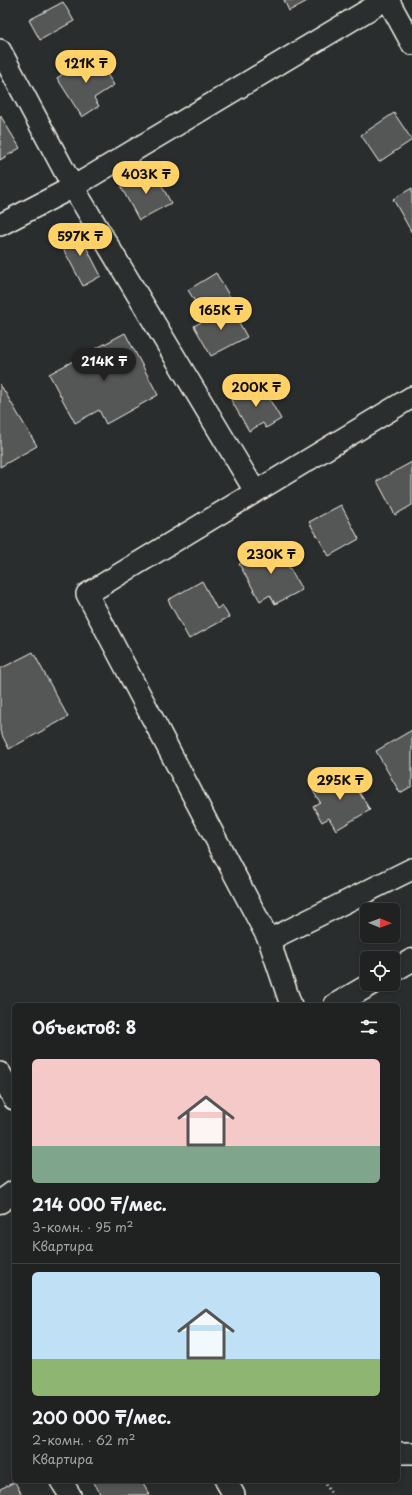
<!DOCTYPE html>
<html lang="ru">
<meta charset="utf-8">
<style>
body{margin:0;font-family:"Playpen Sans",sans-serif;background:#282a2a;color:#f1f3f6;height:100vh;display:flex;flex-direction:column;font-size:15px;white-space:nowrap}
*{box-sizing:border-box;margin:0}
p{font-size:13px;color:#a2a4a5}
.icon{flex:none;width:22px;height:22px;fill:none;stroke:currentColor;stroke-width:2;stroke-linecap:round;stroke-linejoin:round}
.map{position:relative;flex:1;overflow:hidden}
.side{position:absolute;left:12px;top:1003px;width:388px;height:480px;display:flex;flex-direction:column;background:#202222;border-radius:6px;box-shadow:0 2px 6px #0003,0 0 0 1px #3d3f40}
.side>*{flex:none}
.needle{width:26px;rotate:91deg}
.buttons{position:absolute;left:360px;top:903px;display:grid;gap:8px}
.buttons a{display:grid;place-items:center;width:40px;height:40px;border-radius:6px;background:#202222;box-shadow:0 2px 6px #0003,0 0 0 1px #3d3f40;font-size:20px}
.price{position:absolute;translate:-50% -34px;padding:0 9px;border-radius:14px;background:#ffd166;color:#111;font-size:13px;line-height:26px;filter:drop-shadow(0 1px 2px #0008)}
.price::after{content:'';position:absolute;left:50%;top:24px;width:12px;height:9px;margin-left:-6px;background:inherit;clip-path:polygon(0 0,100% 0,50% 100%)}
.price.active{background:#222;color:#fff}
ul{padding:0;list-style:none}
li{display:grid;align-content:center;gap:8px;height:212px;padding:0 20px}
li+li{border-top:1px solid #3d3f40}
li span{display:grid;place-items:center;height:124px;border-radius:6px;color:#555}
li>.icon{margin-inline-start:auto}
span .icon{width:72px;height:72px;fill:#fffc;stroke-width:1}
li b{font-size:17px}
h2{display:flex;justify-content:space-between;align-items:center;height:48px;padding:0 20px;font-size:17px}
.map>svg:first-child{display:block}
.building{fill:#555756;stroke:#f4f1e8}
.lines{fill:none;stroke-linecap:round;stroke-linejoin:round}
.minor-casing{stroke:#f4f1e8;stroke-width:24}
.major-casing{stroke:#f4f1e8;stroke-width:25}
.path{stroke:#f4f1e8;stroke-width:2.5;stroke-dasharray:1 3;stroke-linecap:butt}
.minor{stroke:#2a2d2e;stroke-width:21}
.major{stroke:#2a2d2e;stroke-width:22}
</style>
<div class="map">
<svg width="412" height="1495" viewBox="0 0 412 1495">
<rect width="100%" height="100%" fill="#2a2d2e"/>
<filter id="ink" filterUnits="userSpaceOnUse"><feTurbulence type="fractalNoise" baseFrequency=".025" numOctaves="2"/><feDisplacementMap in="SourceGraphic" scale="8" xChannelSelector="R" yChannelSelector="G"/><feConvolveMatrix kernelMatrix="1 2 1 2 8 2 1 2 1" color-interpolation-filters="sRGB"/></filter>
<g filter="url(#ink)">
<path class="building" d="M284 0H309L289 11Z
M63 2 74 21 40 40 29 20Z
M94 54 114 85 94 98 99 106 82 117 57 78Z
M394 113 412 140 379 162 361 135Z
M0 115 20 148 0 160Z
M153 169 171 203 139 220 121 187Z
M412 188V233L393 199Z
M77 229 101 276 83 286 58 239Z
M216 273 230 297 202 313 188 290Z
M230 306 247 337 211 356 194 326Z
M125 333 158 395 106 424 99 410 75 423 49 374Z
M260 383 281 419 266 428 263 423 249 431 231 400Z
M0 384 37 446 0 467Z
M412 462V505L395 515 377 481Z
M341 505 359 539 329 556 309 522Z
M276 544 302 590 275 604 270 595 260 601 239 564Z
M202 581 217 609 222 605 229 617 189 639 168 600Z
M33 652 68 717 9 749 0 731V669Z
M412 730V786L400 793 376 751Z
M346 771 370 810 336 830 329 818 322 822 313 806 320 802 313 791Z
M93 1481H142L150 1495H101Z
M15 1482 22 1495H0V1489Z"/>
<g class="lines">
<defs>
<path id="minor" d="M388 0 412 44
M0 50 73 187 255 491
M0 225 73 187 385 0
M412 397 87 594 269 940 412 869
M269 940 291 1005
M0 1073 14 1099
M398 1453H412
M61 1481 70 1495
M226 1481 234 1495"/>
<path id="major" d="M393 971 412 960
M335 1005 371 984
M0 1202 14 1192"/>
</defs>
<use href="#minor" class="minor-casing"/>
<use href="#major" class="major-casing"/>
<path class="path" d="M324 1481 332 1495"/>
<use href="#minor" class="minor"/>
<use href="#major" class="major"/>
</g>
</g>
</svg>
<div class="buttons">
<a><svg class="needle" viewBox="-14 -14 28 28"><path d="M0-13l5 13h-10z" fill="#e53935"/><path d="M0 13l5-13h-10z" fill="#a2a4a5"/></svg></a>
<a><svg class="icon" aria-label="locate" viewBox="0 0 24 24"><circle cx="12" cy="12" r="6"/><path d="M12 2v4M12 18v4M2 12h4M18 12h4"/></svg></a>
</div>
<b class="price" style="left:86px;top:84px">121K ₸</b>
<b class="price" style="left:146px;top:195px">403K ₸</b>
<b class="price" style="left:80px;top:257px">597K ₸</b>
<b class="price" style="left:221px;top:331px">165K ₸</b>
<b class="price active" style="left:104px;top:382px">214K ₸</b>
<b class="price" style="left:256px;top:408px">200K ₸</b>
<b class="price" style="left:271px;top:575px">230K ₸</b>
<b class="price" style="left:340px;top:801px">295K ₸</b>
<section class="side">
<h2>Объектов: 8<svg class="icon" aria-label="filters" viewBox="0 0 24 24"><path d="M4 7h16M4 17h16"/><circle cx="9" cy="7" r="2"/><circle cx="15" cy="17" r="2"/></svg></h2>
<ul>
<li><span style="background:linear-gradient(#f6c9c9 70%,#7fa58c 0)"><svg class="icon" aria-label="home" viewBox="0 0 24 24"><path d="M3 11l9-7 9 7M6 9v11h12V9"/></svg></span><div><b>214 000 ₸/мес.</b><p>3-комн. · 95 m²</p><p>Квартира</p></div></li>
<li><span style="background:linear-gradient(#bfe0f5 70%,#8fb573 0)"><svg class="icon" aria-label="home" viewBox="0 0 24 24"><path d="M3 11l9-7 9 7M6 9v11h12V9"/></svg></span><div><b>200 000 ₸/мес.</b><p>2-комн. · 62 m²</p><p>Квартира</p></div></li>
</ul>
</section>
</div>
